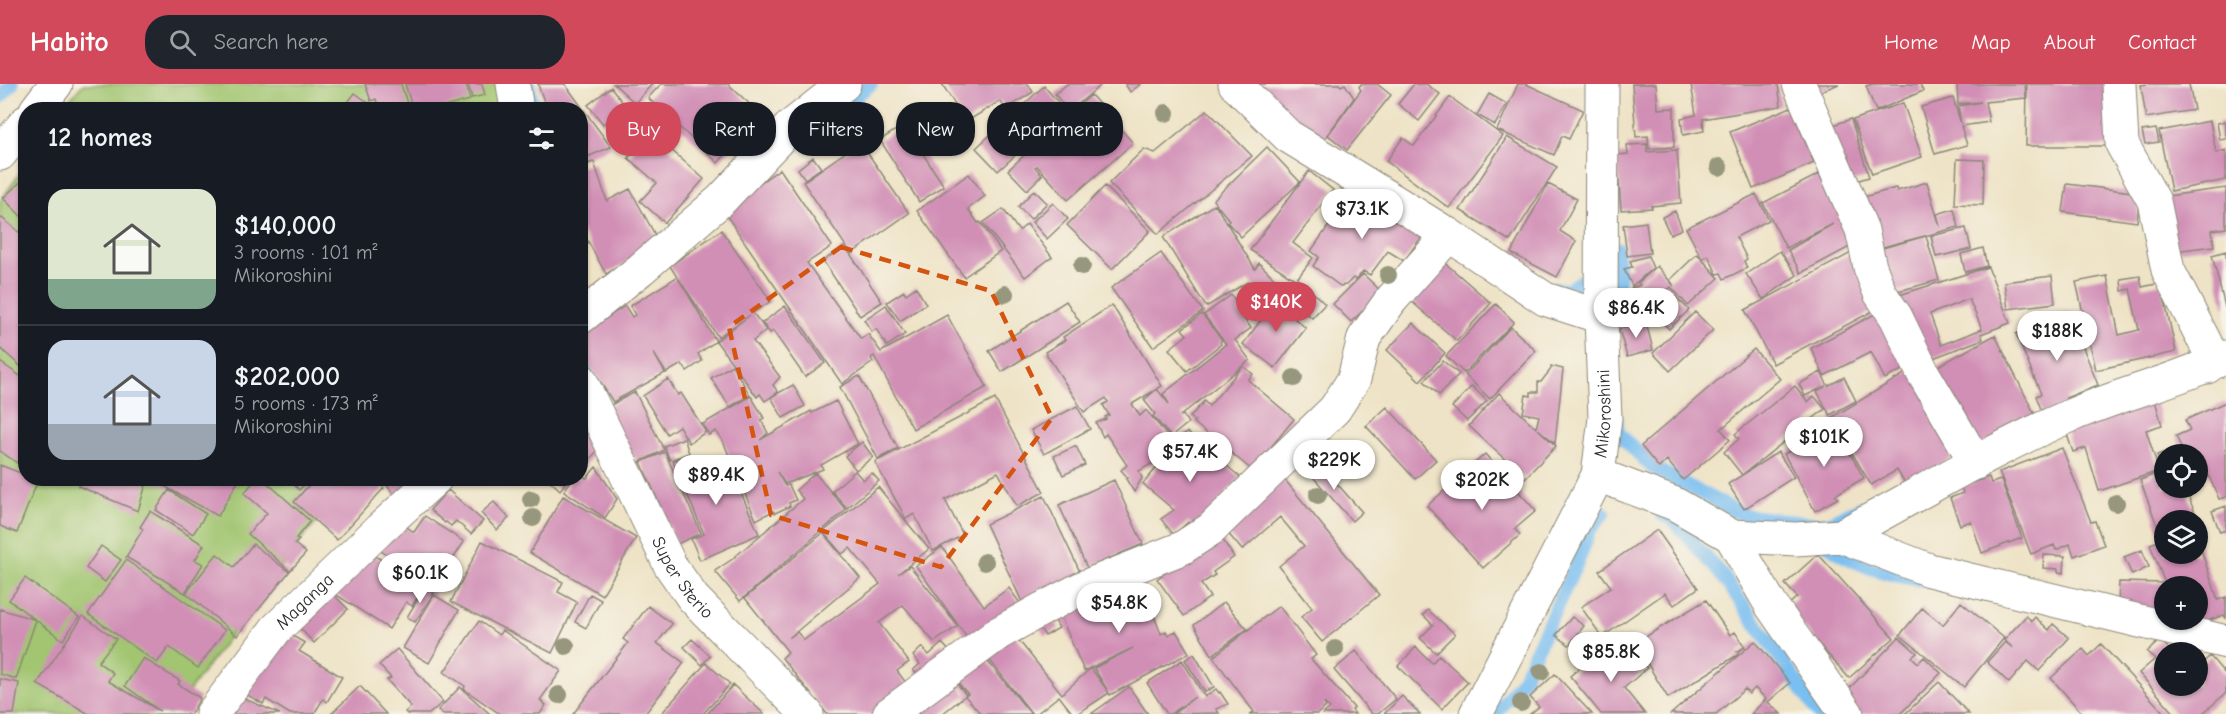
<!DOCTYPE html>
<meta charset="utf-8">
<style>
body{margin:0;font-family:"Comic Neue",sans-serif;background:#20242c;color:#f1f3f6;height:100vh;display:flex;flex-direction:column;font-size:22px;white-space:nowrap}
*{box-sizing:border-box;margin:0}
p{font-size:20px;color:#9ea1a6}
.icon{flex:none;width:33px;height:33px;fill:none;stroke:currentColor;stroke-width:2;stroke-linecap:round;stroke-linejoin:round}
.map{position:relative;flex:1;overflow:hidden}
.sheet{position:absolute;left:18px;top:18px;width:570px;height:384px;display:flex;flex-direction:column;background:#171b24;border-radius:24px;box-shadow:0 2px 4px #0004}
.sheet>*{flex:none}
.hud{position:absolute;left:606px;top:18px;width:570px;height:54px;display:flex;gap:12px}
.controls{position:absolute;left:2154px;top:360px;display:grid;gap:12px}
.controls a{display:grid;place-items:center;width:54px;height:54px;border-radius:50%;background:#171b24;box-shadow:0 2px 4px #0004;font-size:30px}
.price{position:absolute;translate:-50% -51px;padding:0 14px;border-radius:21px;background:#fff;color:#222;font-size:20px;line-height:39px;filter:drop-shadow(0 2px 3px #0008)}
.price::after{content:'';position:absolute;left:50%;top:36px;width:18px;height:14px;margin-left:-9px;background:inherit;clip-path:polygon(0 0,100% 0,50% 100%)}
.price.selected{background:#d1495b;color:#fff}
ul{padding:0;list-style:none}
li{display:flex;align-items:center;gap:18px;height:150px;padding:0 30px}
li+li{border-top:2px solid #363941}
li span{display:grid;place-items:center;flex:none;width:168px;height:120px;border-radius:18px;color:#555}
li>.icon{margin-inline-start:auto}
span .icon{width:72px;height:72px;fill:#fffc;stroke-width:1}
li b{font-size:26px}
h2{display:flex;justify-content:space-between;align-items:center;height:72px;padding:0 30px;font-size:26px}
.tag{padding:0 21px;border-radius:24px;background:#171b24;box-shadow:0 2px 4px #0004;font-size:21px;line-height:54px}
.tag.selected{background:#d1495b;color:#fff}
header{display:flex;align-items:center;gap:36px;box-sizing:border-box;height:84px;padding:0 30px;background:#d1495b;color:#fff}
header strong{font-size:28px}
nav{display:flex;gap:33px;margin-inline-start:auto;font-size:21px}
.search{width:420px;height:54px;background:#20242c;display:flex;align-items:center;gap:15px;box-sizing:border-box;padding:0 21px;border-radius:24px;color:#9ea1a6;font-size:22px}
.map>svg:first-child{display:block}
.green{fill:#a1c56f;stroke:#66784d;stroke-width:1.5}
.lines{fill:none;stroke-linecap:round;stroke-linejoin:round}
.stream{stroke:#7abff1;stroke-width:14}
.building{fill:#d18fb6;fill-rule:evenodd}
.minor-casing{stroke:#8c8778;stroke-width:35}
.minor{stroke:#fff;stroke-width:33}
.tree{fill:#96977c}
.marked{fill:none;stroke:#d5540f;stroke-width:4.5;stroke-dasharray:12 8;stroke-linejoin:round}
.labels{text-anchor:middle;stroke-width:5;stroke-linejoin:round;paint-order:stroke}
.street-label{font-size:18px;fill:#2b2b2b;stroke:#f7f3e8}
</style>
<header>
<strong>Habito</strong>
<div class="search"><svg class="icon" aria-label="search" viewBox="0 0 24 24"><circle cx="10" cy="10" r="6"/><path d="M15 15l6 6"/></svg>Search here</div>
<nav><a>Home</a><a>Map</a><a>About</a><a>Contact</a></nav>
</header>
<div class="map">
<svg width="2226" height="630" viewBox="0 0 2226 630">
<rect width="100%" height="100%" fill="#f7f3e8"/>
<filter id="ink" filterUnits="userSpaceOnUse"><feTurbulence type="fractalNoise" baseFrequency=".0167" numOctaves="2"/><feDisplacementMap in="SourceGraphic" scale="12" xChannelSelector="R" yChannelSelector="G"/><feConvolveMatrix kernelMatrix="1 2 1 2 8 2 1 2 1" color-interpolation-filters="sRGB"/></filter>
<filter id="wash" filterUnits="userSpaceOnUse"><feTurbulence type="fractalNoise" baseFrequency=".008" numOctaves="4" result="noise"/><feDisplacementMap in="SourceGraphic" scale="24" xChannelSelector="R" yChannelSelector="G"/><feGaussianBlur stdDeviation="1.35" result="paint"/><feColorMatrix in="noise" values="0 0 0 0 0 0 0 0 0 0 0 0 0 0 0 0 0 1.4 0 .05"/><feComposite in="paint" operator="in"/></filter>
<g filter="url(#wash)">
<rect width="100%" height="100%" fill="#eee3c6"/>
<path class="green" d="M83 0H517L523 26H61Z
M25 82 26 394 356 395 301 456 172 630H0V117Z"/>
<g class="lines">
<path class="stream" d="M528 0 535 26
M0 13 12 0
M786 68 871 0
M1552 205 1568 206 1581 197
M1615 222 1619 194 1616 164
M580 275 589 296
M1616 334 1618 349 1652 383 1743 431 1802 439 1826 440 1860 424
M1662 430 1671 434 1722 491 1819 630
M1825 458C1851 481 1886 490 1920 496
M1495 630 1523 595 1581 470 1589 446 1604 429"/>
</g>
<g id="blocks">
<path class="building" d="M365 0H401L409 26H379L376 15 371 17Z
M405 0H466L470 16 433 26H413Z
M468 0H482L485 11 472 14Z
M538 0H565L611 63 580 76V26H547Z
M614 0H652L635 19Z
M661 0H728L755 25 740 41 747 47 718 79 648 14Z
M942 0H1028L1033 8 1006 25 1000 17 966 38Z
M1067 0H1102L1069 28 1055 10Z
M1125 0H1141L1130 8Z
M1252 0H1339L1341 2 1345 0 1354 14 1318 64Z
M1361 0H1377L1391 11 1347 66 1328 51 1361 6 1359 3Z
M1414 0H1426L1440 10 1419 37 1398 20Z
M1518 0H1526L1583 26 1569 55 1562 52 1554 71 1497 46Z
M1632 0H1656L1658 25 1674 24V63L1649 65 1648 52 1636 53Z
M1691 0H1778L1781 22 1703 35 1704 47 1683 51 1681 34 1696 31Z
M1816 0H1839L1819 8Z
M1872 0H1920L1923 7 1876 27 1866 2Z
M1957 0H2025L2026 14 1985 18 1989 38 1961 42 1967 61 1935 70 1921 23 1953 14 1961 40 1958 22 1981 18 1958 20Z
M2027 0H2110L2109 62H2026Z
M2150 0H2189L2194 26 2146 34 2141 1Z
M1044 2 1065 26 998 87 976 64Z
M611 3 626 23 603 40 588 21Z
M355 9 373 22 375 26H342Z
M1489 10 1507 20 1495 41 1477 31Z
M1091 11 1133 59 1068 116 1037 82 1035 83 1042 91 1027 106 1008 86Z
M1450 13 1503 52 1449 124 1386 77 1403 54 1414 62Z
M1903 19 1922 73 1872 90 1853 36Z
M633 21 650 35 643 43 627 30Z
M1791 23 1814 79 1753 105 1730 48Z
M1207 26 1252 72 1158 150 1109 99 1144 65 1155 69Z
M1851 35 1869 93 1849 99 1830 42Z
M2210 37 2216 69 2226 66V96L2171 107 2159 47Z
M2226 37V55L2220 56 2217 39Z
M904 41 944 102 919 118 880 56Z
M2156 45 2159 58 2145 60 2142 47Z
M651 48 704 95 665 139 640 117 657 99 628 74Z
M1507 53 1557 83 1510 157 1460 126Z
M860 58 909 129 851 170 803 98Z
M1647 60V68L1677 66 1681 119 1651 122 1652 124 1621 126 1617 71 1628 70 1627 61Z
M1267 63 1300 98 1241 153 1227 138 1229 136 1213 116Z
M813 73 821 84 805 95 798 85Z
M1957 75 1984 76 1983 121 1955 120Z
M594 78 607 117 630 105 660 160 606 190 580 143V82Z
M780 85 832 162 807 179 861 255 868 250 881 268 947 231 987 303 913 345 874 272 871 274 873 278 842 300 722 125Z
M1309 87 1333 106 1293 159 1313 174 1296 196 1250 166Z
M969 90 985 112 968 125 978 139 980 138 1001 167 964 193 917 127Z
M1819 90 1857 159 1801 189 1788 166 1833 140 1786 164 1763 119Z
M26 93V137L3 114Z
M1927 98 1940 143 1937 130 1954 125 1959 143 1875 165 1860 114 1896 104 1897 107Z
M1548 100 1577 115 1560 147 1576 157 1557 193 1511 169Z
M2067 100 2140 109 2137 138 2063 128Z
M1105 102 1150 147 1112 185 1067 141Z
M1355 104 1423 151 1404 177 1388 167 1370 191 1363 187 1356 196 1353 194 1346 201 1340 202 1313 182 1319 173 1311 167Z
M2226 104V144L2212 146 2214 162 2174 167 2167 112Z
M1034 106 1047 119 1031 135 1018 123Z
M1756 110 1769 136 1736 153 1747 175 1744 177 1747 184 1724 195 1721 189 1717 190 1708 171 1702 175 1686 144Z
M1053 119 1068 135 1047 155 1032 138Z
M1215 120 1255 185 1259 179 1285 205 1272 219 1249 197 1206 223 1163 153Z
M1003 125 1019 147 1027 140 1052 173 1025 193 983 139Z
M1675 127 1682 145 1670 150 1662 133Z
M2 134 26 154V287L0 264V135Z
M1646 138 1650 169 1627 172 1623 141Z
M1966 144 1971 165 1936 173 1931 152Z
M721 146 771 217 753 229 766 246 753 257 780 293 773 301 778 308 765 317 760 310 757 313 716 257 750 231 718 253 678 194 716 257 698 270 702 277 687 287 682 280 666 289 653 268 665 289 613 318 580 266V252L625 222 632 233 635 231 630 222 677 193 670 182Z
M1926 152 1939 196 1884 211 1872 167Z
M845 162 882 218 860 232 823 177Z
M1983 164 1987 182 1965 188 1961 170Z
M1780 167 1797 191 1763 215 1746 190Z
M2226 167V223H2225L2212 171Z
M1161 169 1203 227 1153 263 1111 204Z
M1851 169 1873 227 1773 280 1745 226Z
M1697 170 1719 194 1688 222 1671 203 1654 218 1645 214 1634 217 1631 204 1640 201 1638 199 1657 182 1674 202 1670 196Z
M1648 172 1653 184 1632 202 1624 185 1632 183 1630 177Z
M1445 179 1491 219 1457 257 1411 217Z
M1988 183 2010 239 1981 250 1983 255 1928 276 1893 213ZM1969 215 1982 245 1941 261 1930 230Z
M1363 190 1382 208 1351 238 1333 220Z
M2052 192 2055 219 2008 225 2004 198Z
M2107 192 2119 251 2139 246 2130 205 2122 207 2121 195 2140 192 2142 203 2161 199 2176 268 2096 286 2076 198Z
M1303 199 1325 220 1312 234 1289 214Z
M916 203 926 220 900 237 887 218 904 207 906 210Z
M1231 211 1241 225 1238 227 1251 244 1235 256 1250 276 1180 332 1183 331 1188 339 1171 353 1153 332 1155 330 1144 316 1157 305 1169 320 1163 310 1226 260 1204 231Z
M1279 212 1300 227 1295 235 1306 244 1275 284 1243 260Z
M1675 212 1689 226 1669 245 1650 225 1661 215 1666 221Z
M1066 217 1080 238 1002 288 989 267Z
M1496 220 1514 238 1464 289 1446 272Z
M886 221 905 250 887 262 876 245 872 248 864 236Z
M1112 221 1162 302 1132 320 1140 332 1146 326 1167 351 1164 355 1169 359 1158 376 1139 387 1142 394 1134 408 1126 395 1128 394 1121 386 1127 381 1106 350 1103 353 1096 339 1106 335 1105 333 1109 331 1103 321 1108 318 1106 314 1084 328 1045 268 1065 256 1063 253Z
M785 222 825 279 805 293 773 247 770 249 762 239Z
M1886 224 1915 279 1885 295 1871 268 1824 292 1811 264Z
M1695 228 1713 246 1670 287 1653 269Z
M2069 228 2098 301 2066 314 2070 322 2044 333 2036 312 2041 310 2016 250Z
M1202 230 1222 256 1220 258 1221 260 1187 287 1169 265 1187 251 1182 245Z
M1646 238 1653 266 1627 273 1619 245Z
M1413 239 1445 269 1420 297 1387 266Z
M1511 243 1536 267 1490 315 1465 291Z
M1995 251 2037 335 1976 368 1929 287Z
M1754 265 1780 295 1721 345 1730 356 1683 396 1667 376 1659 384 1641 362Z
M1443 277 1459 290 1439 311 1424 297Z
M0 278 26 296V385L0 367Z
M732 281 750 311 730 323 711 294Z
M1243 282 1253 290 1248 296 1294 335 1252 386 1193 338 1195 337 1190 333 1204 317 1209 322Z
M1551 282 1563 285 1555 359 1538 345 1556 362 1525 394 1469 342 1499 309 1536 344 1539 332 1523 329 1526 311 1531 312V308H1538V298H1541L1551 285Z
M1914 284 1964 366 1906 401 1897 386 1871 401 1831 334Z
M1821 288 1828 302 1844 293 1856 317 1830 331 1817 307 1826 302 1805 312 1799 300Z
M859 292 898 364 878 375 840 303Z
M668 295 678 311 681 309 706 348 689 359 679 342 667 350 643 312Z
M793 301 805 322 783 334 771 313Z
M1472 302 1487 317 1467 337 1452 323Z
M1795 302 1808 318 1814 312 1825 325 1742 391 1724 368 1739 355 1735 350Z
M635 308 664 366 638 379 605 324Z
M751 312 764 334 761 336 768 349 760 356 811 327 812 329 836 317 858 360 821 381 823 385 785 400 777 388 785 402 789 401 796 416 789 419 790 422 775 429 773 427 756 436 723 357 716 347 709 351 703 340Z
M2154 313 2162 341 2146 346 2159 387 2099 407 2086 364 2073 368 2064 342Z
M995 315 1044 408 1017 422 998 388 945 416 963 451 933 467 914 430 906 435 875 378Z
M2226 318V413L2219 415 2201 374 2198 376V370H2184L2176 352 2190 346 2185 336Z
M1077 322 1090 345 1044 370 1031 346Z
M1387 323 1436 376 1415 395 1366 342Z
M1834 342 1864 394 1835 411 1838 414 1815 427 1784 370Z
M580 343 602 361 580 387Z
M1187 348 1240 393 1196 445 1188 438 1174 451 1161 435 1174 426 1143 400Z
M684 354 689 369 670 376 664 362Z
M862 358 873 373 856 386 845 372Z
M1076 362 1085 381 1063 391 1054 372Z
M2062 364 2091 438 2095 437 2104 461 2074 472 2070 460 2056 466 2054 461 2031 470 1999 388Z
M2171 366 2172 370H2164V404H2185L2197 434 2191 436H2164V447L2160 449 2140 396 2163 387 2157 371Z
M665 368 701 449 677 460 641 378Z
M1778 368 1794 393 1744 425 1728 400Z
M1485 370 1536 427 1515 445 1520 451 1483 484 1427 422Z
M682 373 684 380 695 376 699 386 726 374 759 450 700 476 691 455 704 450 673 377Z
M1317 377 1362 428 1352 437 1307 386Z
M0 381 26 391V394L38 396 17 449 0 442Z
M596 383 617 415 605 434 564 407 573 394H580V391L587 394Z
M855 387 863 396 872 389 879 397 847 424 832 407Z
M815 389 846 426 740 517 715 487 731 476 803 415 796 406Z
M1281 391 1379 511 1322 558 1301 533 1312 524 1279 482 1304 462 1280 433 1242 466 1227 448Z
M1989 393 1991 399 2001 396 2022 454 1982 469 1971 437 1960 441 1950 414 1963 409 1961 403Z
M81 394H148L138 427 78 402Z
M159 394H240L218 432 157 398Z
M257 394H262L310 437 296 454 299 456 295 460 306 469 290 487 248 450 267 429 244 409Z
M288 394H311L299 406Z
M315 394H374L384 404 337 456 294 418Z
M381 394H429L400 418Z
M547 394H570L560 406Z
M1114 396 1143 460 1087 484 1059 421Z
M878 403 929 465 898 490 910 482 958 542 934 558 903 521 879 539 909 578 897 587 910 604 874 630H827L782 574 788 568 745 514 823 449 860 494 789 554 797 548 804 556 880 500 850 464 842 470 823 448Z
M169 406 206 430 193 450 156 426Z
M448 406 483 437 471 450 456 437 451 442 446 438 445 439 430 426Z
M563 412 636 454 602 511 530 469Z
M1044 412 1082 492 1023 520 986 440Z
M494 418 509 434 497 446 481 429Z
M2226 422V446L2220 448 2212 427Z
M150 427 204 461 195 476 203 480 185 509 126 473 143 445 140 443Z
M425 432 464 458 435 503 381 467 400 438 414 448Z
M1657 446 1698 504 1674 521 1665 509 1602 553 1581 523 1611 503 1599 487Z
M1219 450 1234 473 1213 488 1215 491 1201 500 1210 513 1184 532 1157 495Z
M2164 455V470H2198V457L2218 516 2226 513V535L2224 531 2195 541 2198 536V502H2166L2150 460Z
M482 457 563 498 558 508 577 518 552 569 451 518Z
M253 460 289 488 237 552 186 509 217 470 234 483Z
M101 462 121 476 105 498 86 484Z
M942 463 984 522 1009 504 1023 523 973 562 916 482Z
M366 466 424 503 412 522 406 518 389 545 332 508Z
M2142 466 2149 483 2132 491 2124 473Z
M1818 470 1894 554 1849 594 1786 523 1797 513 1785 500Z
M2044 471 2065 472 2064 489 2058 488V485L2043 484Z
M126 476 225 546 198 584 169 563 157 579 88 530Z
M1137 488 1161 550 1166 547 1168 551 1176 547 1189 569 1110 611 1094 584 1133 564 1084 587 1057 524Z
M25 494 79 533 63 556 9 516Z
M2119 498 2164 499V526L2118 524Z
M425 503 434 509 415 538 407 533Z
M329 506 348 525 314 559 296 540Z
M590 510 601 516 586 544 575 538Z
M434 511 459 526 429 579 403 564Z
M1706 516 1730 551 1735 548 1745 563 1737 568 1739 570 1668 614 1635 559Z
M1224 518 1247 545 1212 571 1194 541Z
M1961 518 2004 554 1964 603 1900 551 1922 524 1943 541Z
M648 522 672 540 657 559 684 579 645 630H573L628 559 623 555Z
M1279 522 1316 571 1311 575 1354 624 1352 626 1355 630H1323L1330 624 1324 619 1326 623 1317 630H1250L1254 628 1213 573Z
M0 525 36 536 16 595 0 590Z
M1428 526 1455 550 1436 569 1420 554 1433 541 1423 531Z
M1050 528 1059 544 1045 552 1035 537Z
M83 532 116 555 98 578 113 589 108 597 160 627 125 602 143 574 180 597 178 600 200 614 191 630H89L37 600Z
M2026 532 2032 537 2035 533 2049 546 2053 540 2069 554 2039 587 2028 577 2009 599 1987 578 2005 558 2013 564 2004 556Z
M1572 533 1584 542 1569 561 1556 551Z
M479 537 499 551 502 546 561 587 540 616 546 621 540 630H500L464 605 465 602 444 588Z
M282 546 305 559 299 567 342 593 327 618 323 615 314 630H290L266 615 263 620 244 609Z
M1011 547 1062 610 1091 584 1109 609 1077 630H1073L1059 612 1036 630H1032L984 569Z
M1899 553 1917 569 1912 573 1918 579 1924 573 1941 589 1900 630H1849L1845 609Z
M692 555 710 572 702 581 684 563Z
M2160 556 2171 567 2177 562 2183 568H2164V602H2198V583L2210 572 2226 591V609L2202 630H2175L2139 589 2155 575 2147 568Z
M1755 557 1790 599 1768 618 1781 630H1751L1766 615 1755 604 1749 610 1745 605 1716 630H1671Z
M942 559 952 570 923 597 913 586 920 580 913 572 922 563 929 571Z
M2101 560 2165 630H2083L2051 594 2083 565 2089 572Z
M1629 561 1647 584 1624 604 1645 630H1601L1570 592 1590 575 1599 586Z
M1416 563 1432 579 1439 571 1468 598 1442 625 1398 582Z
M397 565 443 618 429 630H407L405 628 411 623 387 596 391 594 379 581Z
M979 567 1031 630H981L965 612 968 610 951 591Z
M1356 567 1396 615 1378 630H1372L1334 586Z
M1194 570 1214 603 1205 608 1185 576Z
M1182 576 1205 613 1216 605 1219 609 1220 608 1228 620 1216 625 1219 629 1173 630 1195 613 1170 630H1167L1147 599Z
M706 579 730 600 703 630H661Z
M1555 590 1592 630H1530L1539 623 1530 613Z
M951 592 966 611 942 630H899Z
M0 595 19 599 14 630H0Z
M1939 598 1969 630H1905Z
M733 601 764 630H707Z
M360 602 386 630H331Z
M460 603 490 630H443L438 626Z
M1129 603 1148 630H1091Z
M238 612 280 630H230Z
M1402 612 1420 630H1384Z"/>
</g>
</g>
<g filter="url(#ink)">
<use href="#blocks" fill-opacity="0" stroke="#8c8778" stroke-width="1.5"/>
<g class="lines">
<defs>
<g id="minor">
<path d="M513 0 517 26"/>
<path d="M1235 0 1288 52 1449 151 1545 215 1601 233"/>
<path d="M1799 0 1862 146 1870 183 1880 209 1896 233 1923 289 1976 379"/>
<path d="M2119 0 2122 60 2154 117 2168 186 2210 268 2207 283"/>
<path d="M36 26 56 0"/>
<path d="M0 70 26 38"/>
<path d="M580 234 641 185 721 116 789 44 844 0"/>
<path id="s1" d="M580 295 670 481 693 514 807 630"/>
<path d="M1598 391 1675 420 1731 452 1796 455 1841 452 1929 486 2226 558"/>
<path d="M1731 452 1771 521 1847 630"/>
<path d="M1841 452C1916 412 1994 364 2072 331 2122 309 2177 297 2226 273"/>
<path id="s2" d="M212 630 276 545 380 445 436 394"/>
<path d="M889 630 999 549 1044 524 1084 503 1182 464 1211 445 1335 325 1354 295 1364 254 1391 216 1449 151"/>
<path id="s3" d="M1476 630 1598 391 1605 334 1601 233 1602 0"/>
</g>
</defs>
<use href="#minor" class="minor-casing"/>
<use href="#minor" class="minor"/>
</g>
<g class="tree">
<circle cx="1166" cy="29" r="9"/>
<circle cx="840" cy="45" r="9"/>
<circle cx="1719" cy="83" r="9"/>
<circle cx="1082" cy="182" r="9"/>
<circle cx="1388" cy="191" r="9"/>
<circle cx="1005" cy="210" r="9"/>
<circle cx="1294" cy="294" r="9"/>
<circle cx="1318" cy="411" r="9"/>
<circle cx="531" cy="415" r="9"/>
<circle cx="2116" cy="419" r="9"/>
<circle cx="533" cy="434" r="9"/>
<circle cx="985" cy="478" r="9"/>
<circle cx="566" cy="562" r="9"/>
<circle cx="1335" cy="565" r="9"/>
<circle cx="1541" cy="588" r="9"/>
<circle cx="559" cy="611" r="9"/>
<circle cx="1521" cy="619" r="9"/>
</g>
</g>
<path class="marked" d="M841 163 991 207 1052 334 941 483 771 431 729 243Z"/>
<g class="labels">
<g class="street-label">
<text dy="6" stroke="none"><textPath href="#s3" startOffset="330">Mikoroshini</textPath></text>
<text dy="6" stroke="none"><textPath href="#s1" startOffset="224">Super Sterio</textPath></text>
<text dy="6" stroke="none"><textPath href="#s2" startOffset="146">Maganga</textPath></text>
</g>
</g>
</svg>
<div class="controls">
<a><svg class="icon" aria-label="locate" viewBox="0 0 24 24"><circle cx="12" cy="12" r="6"/><path d="M12 2v4M12 18v4M2 12h4M18 12h4"/></svg></a>
<a><svg class="icon" aria-label="layers" viewBox="0 0 24 24"><path d="M12 4l9 5-9 5-9-5zM3 14l9 5 9-5"/></svg></a>
<a>+</a>
<a>−</a>
</div>
<b class="price" style="left:1362px;top:156px">$73.1K</b>
<b class="price selected" style="left:1276px;top:249px">$140K</b>
<b class="price" style="left:1636px;top:255px">$86.4K</b>
<b class="price" style="left:2057px;top:278px">$188K</b>
<b class="price" style="left:1824px;top:384px">$101K</b>
<b class="price" style="left:1190px;top:399px">$57.4K</b>
<b class="price" style="left:1334px;top:407px">$229K</b>
<b class="price" style="left:716px;top:422px">$89.4K</b>
<b class="price" style="left:1482px;top:427px">$202K</b>
<b class="price" style="left:420px;top:520px">$60.1K</b>
<b class="price" style="left:1119px;top:550px">$54.8K</b>
<b class="price" style="left:1611px;top:599px">$85.8K</b>
<div class="hud">
<a class="tag selected">Buy</a>
<a class="tag">Rent</a>
<a class="tag">Filters</a>
<a class="tag">New</a>
<a class="tag">Apartment</a>
</div>
<section class="sheet">
<h2>12 homes<svg class="icon" aria-label="filters" viewBox="0 0 24 24"><path d="M4 7h16M4 17h16"/><circle cx="9" cy="7" r="2"/><circle cx="15" cy="17" r="2"/></svg></h2>
<ul>
<li><span style="background:linear-gradient(#dfe7d0 75%,#7fa58c 0)"><svg class="icon" aria-label="home" viewBox="0 0 24 24"><path d="M3 11l9-7 9 7M6 9v11h12V9"/></svg></span><div><b>$140,000</b><p>3 rooms · 101 m²</p><p>Mikoroshini</p></div></li>
<li><span style="background:linear-gradient(#c9d6e8 70%,#9aa5b1 0)"><svg class="icon" aria-label="home" viewBox="0 0 24 24"><path d="M3 11l9-7 9 7M6 9v11h12V9"/></svg></span><div><b>$202,000</b><p>5 rooms · 173 m²</p><p>Mikoroshini</p></div></li>
</ul>
</section>
</div>
